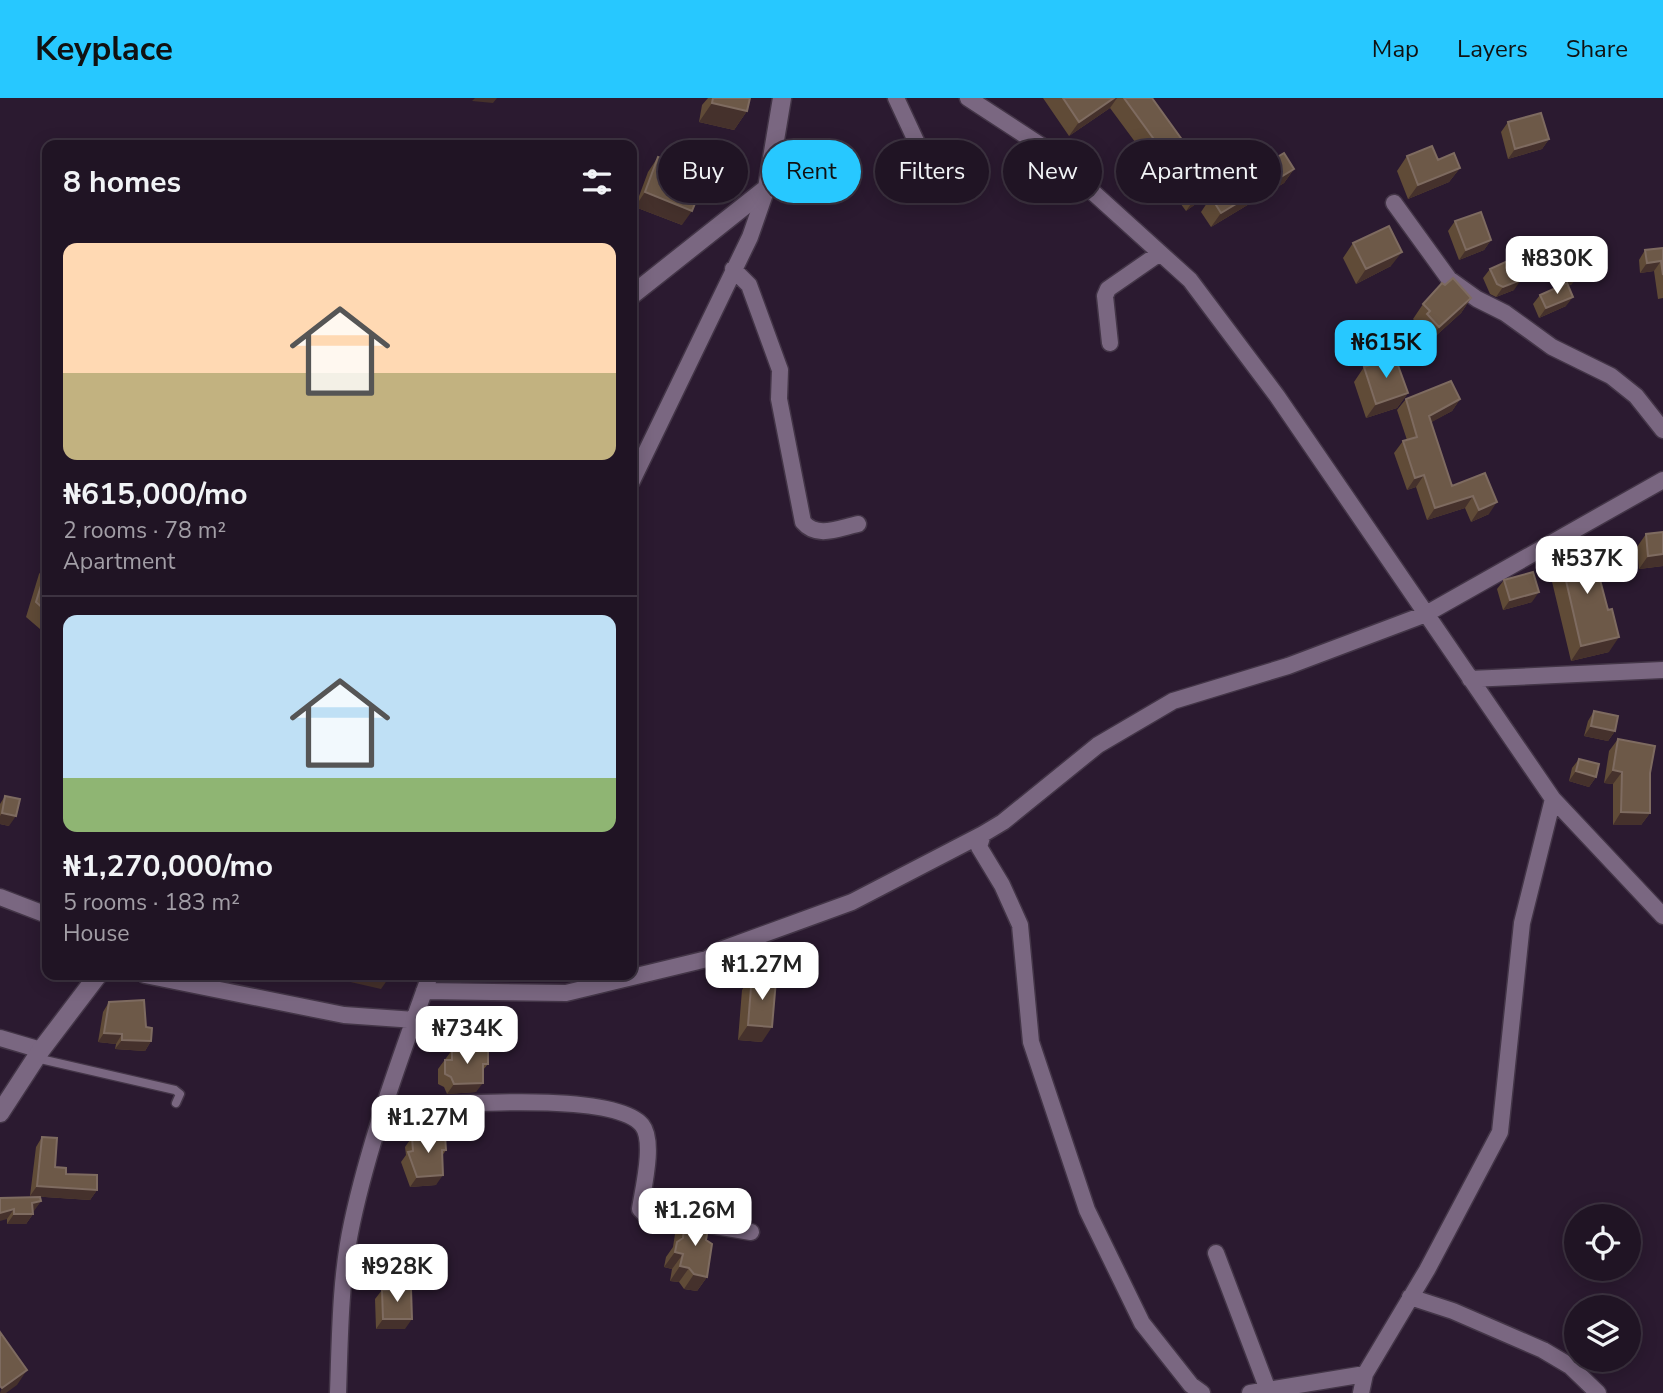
<!DOCTYPE html>
<meta charset="utf-8">
<style>
body{margin:0;font-family:"Nunito Sans",sans-serif;background:#2d2131;color:#f1f3f6;height:100vh;display:flex;flex-direction:column;font-size:26px;white-space:nowrap}
*{box-sizing:border-box;margin:0}
p{font-size:23px;color:#a29ea6}
.icon{flex:none;width:38px;height:38px;fill:none;stroke:currentColor;stroke-width:2;stroke-linecap:round;stroke-linejoin:round}
.map{position:relative;flex:1;overflow:hidden}
.sheet{position:absolute;left:42px;top:42px;width:595px;height:840px;display:flex;flex-direction:column;background:#201424;border-radius:14px;box-shadow:0 4px 18px #0003,0 0 0 2px #3d3341}
.sheet>*{flex:none}
.banner{position:absolute;left:658px;top:42px;width:665px;height:63px;display:flex;gap:14px}
.controls{position:absolute;left:1564px;top:1106px;display:grid;gap:14px}
.controls a{display:grid;place-items:center;width:77px;height:77px;border-radius:50%;background:#201424;box-shadow:0 4px 18px #0003,0 0 0 2px #3d3341;font-size:35px}
.price{position:absolute;translate:-50% -60px;padding:0 16px;border-radius:14px;background:#fff;color:#222;font-size:23px;line-height:46px;filter:drop-shadow(0 2px 4px #0008)}
.price::after{content:'';position:absolute;left:50%;top:42px;width:21px;height:16px;margin-left:-10px;background:inherit;clip-path:polygon(0 0,100% 0,50% 100%)}
.price.on{background:#27c8ff;color:#111}
ul{padding:0;list-style:none}
li{display:grid;align-content:center;gap:14px;height:371px;padding:0 21px}
li+li{border-top:2px solid #3d3341}
li span{display:grid;place-items:center;height:217px;border-radius:14px;color:#555}
li>.icon{margin-inline-start:auto}
span .icon{width:126px;height:126px;fill:#fffc;stroke-width:1}
li b{font-size:30px}
h2{display:flex;justify-content:space-between;align-items:center;height:84px;padding:0 21px;font-size:30px}
.pill{padding:0 24px;border-radius:32px;background:#201424;box-shadow:0 4px 18px #0003,0 0 0 2px #3d3341;font-size:24px;line-height:63px}
.pill.on{background:#27c8ff;color:#111}
header{display:flex;align-items:center;gap:42px;box-sizing:border-box;height:98px;padding:0 35px;background:#27c8ff;color:#111}
header strong{font-size:33px}
nav{display:flex;gap:38px;margin-inline-start:auto;font-size:24px}
.map>svg:first-child{display:block}
.lines{fill:none;stroke-linecap:round;stroke-linejoin:round}
.service-casing{stroke:#433547;stroke-width:11}
.minor-casing{stroke:#433547;stroke-width:19}
.tertiary-casing{stroke:#433547;stroke-width:21}
.service{stroke:#7a6781;stroke-width:8}
.minor{stroke:#7a6781;stroke-width:16}
.tertiary{stroke:#7a6781;stroke-width:18}
.wall{fill:#604b37}
.shaded-wall{fill:#45312c}
.building{fill:#6d5948;stroke:#7e6b60;stroke-width:2}
</style>
<header>
<strong>Keyplace</strong>
<nav><a>Map</a><a>Layers</a><a>Share</a></nav>
</header>
<div class="map">
<svg width="1663" height="1295" viewBox="0 0 1663 1295">
<rect width="100%" height="100%" fill="#2b1a30"/>
<g class="lines">
<defs>
<path id="service" d="M36 960 175 992 180 996 176 1005"/>
<path id="minor" d="M896 0 916 43
M968 0 1043 49 1190 182 1277 298 1553 701 1663 818
M1394 105 1449 181 1477 201 1505 215 1552 249 1611 278 1636 298 1663 332
M733 171 749 187 780 272 779 301 803 424C817 441 839 430 858 426
M1110 245 1105 198 1108 191 1160 155
M632 383 750 139 767 90
M1470 581 1663 572
M0 799 47 817
M145 877 344 917 415 922
M424 893 566 895 707 861 723 851 852 804 983 736
M0 940 41 952
M385 1009C434 1008 612 991 642 1027 655 1043 643 1091 640 1111L645 1116 751 1134
M1216 1155 1268 1292
M1410 1199 1453 1213 1543 1252 1570 1268 1598 1295
M1365 1276 1427 1172 1500 1034 1522 825 1553 701
M338 1295C340 1239 340 1180 352 1125 370 1041 401 958 430 877
M1202 1295 1191 1287 1142 1225 1087 1112 1031 944 1020 827 1002 787 979 749 983 736 1003 724 1098 647 1173 603 1288 568 1426 516 1663 382
M1250 1295 1365 1276 1361 1295"/>
<path id="tertiary" d="M632 197 767 90 782 0
M0 1015 41 952 98 877"/>
</defs>
<use href="#service" class="service-casing"/>
<use href="#minor" class="minor-casing"/>
<use href="#tertiary" class="tertiary-casing"/>
<use href="#service" class="service"/>
<use href="#minor" class="minor"/>
<use href="#tertiary" class="tertiary"/>
</g>
<path class="wall" d="M708 0H750L747 13 734 32 699 24 702 7Z
M1043 0H1152L1214 86 1204 100 1186 113 1110 10 1069 38Z
M1508 24 1549 41 1542 51 1508 61 1501 34Z
M1407 58 1438 62 1460 70 1449 84 1408 101 1397 73Z
M658 59 682 127 635 109 648 74Z
M1294 71 1284 85 1211 129 1201 114 1211 99Z
M1455 123 1491 142 1484 152 1459 162 1448 133Z
M1353 145 1391 168 1356 186 1343 160Z
M1663 150V200L1658 201 1654 173 1640 175 1639 162 1645 152Z
M1554 151 1572 186 1568 188 1566 208 1539 220 1533 206 1540 197 1559 188 1547 161Z
M1490 171 1514 192 1496 199 1490 196 1483 180Z
M1445 187 1471 200 1461 215 1429 244 1417 231 1419 228 1413 221 1423 206Z
M1364 269 1408 295 1397 310 1366 320 1354 284Z
M1406 301H1460L1452 313 1431 324 1452 388 1485 375 1489 416 1471 424 1465 410 1427 422 1416 389 1407 392 1394 355 1403 343 1407 342 1397 312Z
M1663 434V468L1639 471 1637 449 1646 436Z
M1559 452 1609 554 1571 563 1548 467Z
M47 465V537L26 519 39 476Z
M1504 482 1532 504 1503 512 1497 491Z
M1594 613 1615 633 1608 643 1584 638 1588 623Z
M1618 641 1650 675V715L1641 727H1613V686L1604 685 1609 653Z
M1579 661 1596 679 1589 689 1569 683 1572 670Z
M5 698 9 728 0 726V706Z
M752 877 762 944 738 942 742 892Z
M109 904 146 929 151 943 145 953 115 951 116 946 98 944 103 914Z
M452 952 488 966 483 972 476 994 447 996 444 989 438 986V971Z
M42 1039 55 1069 97 1092 90 1102 30 1098 36 1049Z
M412 1039 446 1052 442 1058 436 1087 410 1089 401 1064 406 1057 405 1049Z
M0 1100 41 1103 33 1113V1116L26 1126H7V1121Z
M685 1122 706 1142 707 1179 697 1193 684 1191 679 1184 670 1183 672 1171 664 1169 666 1159 673 1149 675 1136Z
M382 1192 405 1231H376L375 1201Z"/>
<path class="shaded-wall" d="M475 0H497L493 5 472 3Z
M1114 0H1117L1110 10 1069 38 1079 24Z
M712 5 747 13 734 32 699 24Z
M1549 41 1542 51 1508 61 1515 51Z
M1460 70 1449 84 1408 101 1418 87Z
M1294 71 1284 85 1211 129 1221 115Z
M1214 86 1204 100 1186 113 1196 99Z
M645 94 692 113 682 127 635 109Z
M1491 142 1484 152 1459 162 1466 152Z
M1402 154 1391 168 1356 186 1366 171Z
M1661 163 1654 173 1640 175 1647 165Z
M1579 177 1572 186 1560 191 1567 181Z
M1521 182 1514 192 1496 199 1503 189Z
M1573 199 1566 208 1539 220 1546 210Z
M1471 200 1461 215 1429 244 1439 229Z
M1408 295 1397 310 1366 320 1376 306Z
M1460 301 1452 313 1421 330 1429 318Z
M1424 377 1416 389 1407 392 1415 380Z
M1473 398 1465 410 1427 422 1435 410Z
M1497 404 1489 416 1471 424 1479 412Z
M1663 456V468L1639 471 1648 458Z
M1539 494 1532 504 1503 512 1510 502Z
M1619 539 1609 554 1571 563 1581 548Z
M1591 628 1615 633 1608 643 1584 638Z
M1613 672 1622 674 1613 686 1604 685Z
M1576 673 1596 679 1589 689 1569 683Z
M1621 714 1650 715 1641 727H1613Z
M2 715 16 718 9 728 0 726V718Z
M280 877H297L294 881Z
M350 877H369L388 881 381 891 346 883Z
M748 927 772 929 762 944 738 942Z
M104 935 122 936 116 946 98 944Z
M122 942 151 943 145 953 115 951Z
M483 985 476 994 447 996 454 986Z
M443 1077 436 1087 410 1089 417 1079Z
M37 1088 97 1092 90 1102 30 1098Z
M41 1103 34 1113 26 1115 32 1105Z
M14 1111 7 1121 0 1123V1115Z
M14 1116H33L26 1126H7Z
M675 1154 683 1156 672 1171 664 1169Z
M680 1168 689 1170 679 1184 670 1183Z
M694 1176 707 1179 697 1193 684 1191Z
M383 1221H412L405 1231H376Z
M27 1272 17 1287 6 1295H0L2 1290Z"/>
<path class="building" d="M713 0H750L747 13 712 5Z
M1063 0H1114L1079 24Z
M1124 0H1152L1214 86 1196 99Z
M1541 15 1549 41 1515 51 1508 24Z
M1432 48 1438 62 1454 55 1460 70 1418 87 1407 58Z
M1284 55 1294 71 1221 115 1211 99Z
M658 59 706 78 692 113 645 94Z
M1481 114 1491 142 1466 152 1455 123Z
M1389 128 1402 154 1366 171 1353 145Z
M1566 146 1579 177 1567 181 1554 151Z
M1663 150V177L1661 163 1647 165 1645 152Z
M1512 161 1521 182 1503 189 1497 186 1490 171Z
M1453 180 1471 200 1439 229 1427 216 1430 213 1423 206 1442 185 1445 187Z
M1567 185 1573 199 1546 210 1540 197Z
M1395 259 1408 295 1376 306 1364 269Z
M1451 283 1460 301 1429 318 1452 388 1485 375 1497 404 1479 412 1473 398 1435 410 1424 377 1415 380 1403 343 1417 339 1406 301Z
M1663 434V456L1648 458 1646 436Z
M1590 444 1608 512 1612 511 1619 539 1581 548 1559 452Z
M47 468V514L36 504Z
M1533 474 1539 494 1510 502 1504 482Z
M1594 613 1618 618 1615 633 1591 628Z
M1618 641 1655 648 1650 675V715L1621 714 1622 674 1613 672Z
M1579 661 1599 666 1596 679 1576 673Z
M5 698 20 701 16 718 2 715Z
M369 877H389L388 881Z
M752 877 776 882 772 929 748 927Z
M144 902 146 929 152 930 151 943 122 942V936L104 935 109 904Z
M452 952H488V966H483V985L454 986 451 979 445 976V962H452Z
M445 1037 446 1052H442L443 1077 417 1079 408 1054 413 1053 412 1039Z
M42 1039 57 1040 55 1069 66 1070V1076L97 1077V1092L37 1088Z
M40 1099 41 1103 32 1105 33 1116H14V1111L0 1115V1100Z
M685 1122 709 1125 706 1142 712 1146 707 1179 694 1176 689 1170 680 1168 683 1156 675 1154 677 1144 683 1140Z
M411 1191 412 1221H383L382 1192Z
M0 1234 27 1272 2 1290 0 1288Z"/>
</svg>
<div class="controls">
<a><svg class="icon" aria-label="locate" viewBox="0 0 24 24"><circle cx="12" cy="12" r="6"/><path d="M12 2v4M12 18v4M2 12h4M18 12h4"/></svg></a>
<a><svg class="icon" aria-label="layers" viewBox="0 0 24 24"><path d="M12 4l9 5-9 5-9-5zM3 14l9 5 9-5"/></svg></a>
</div>
<b class="price" style="left:1557px;top:198px">₦830K</b>
<b class="price on" style="left:1386px;top:282px">₦615K</b>
<b class="price" style="left:1587px;top:498px">₦537K</b>
<b class="price" style="left:762px;top:904px">₦1.27M</b>
<b class="price" style="left:467px;top:968px">₦734K</b>
<b class="price" style="left:428px;top:1057px">₦1.27M</b>
<b class="price" style="left:695px;top:1150px">₦1.26M</b>
<b class="price" style="left:397px;top:1206px">₦928K</b>
<div class="banner">
<a class="pill">Buy</a>
<a class="pill on">Rent</a>
<a class="pill">Filters</a>
<a class="pill">New</a>
<a class="pill">Apartment</a>
</div>
<section class="sheet">
<h2>8 homes<svg class="icon" aria-label="filters" viewBox="0 0 24 24"><path d="M4 7h16M4 17h16"/><circle cx="9" cy="7" r="2"/><circle cx="15" cy="17" r="2"/></svg></h2>
<ul>
<li><span style="background:linear-gradient(#ffd9b3 60%,#c2b280 0)"><svg class="icon" aria-label="home" viewBox="0 0 24 24"><path d="M3 11l9-7 9 7M6 9v11h12V9"/></svg></span><div><b>₦615,000/mo</b><p>2 rooms · 78 m²</p><p>Apartment</p></div></li>
<li><span style="background:linear-gradient(#bfe0f5 75%,#8fb573 0)"><svg class="icon" aria-label="home" viewBox="0 0 24 24"><path d="M3 11l9-7 9 7M6 9v11h12V9"/></svg></span><div><b>₦1,270,000/mo</b><p>5 rooms · 183 m²</p><p>House</p></div></li>
</ul>
</section>
</div>
